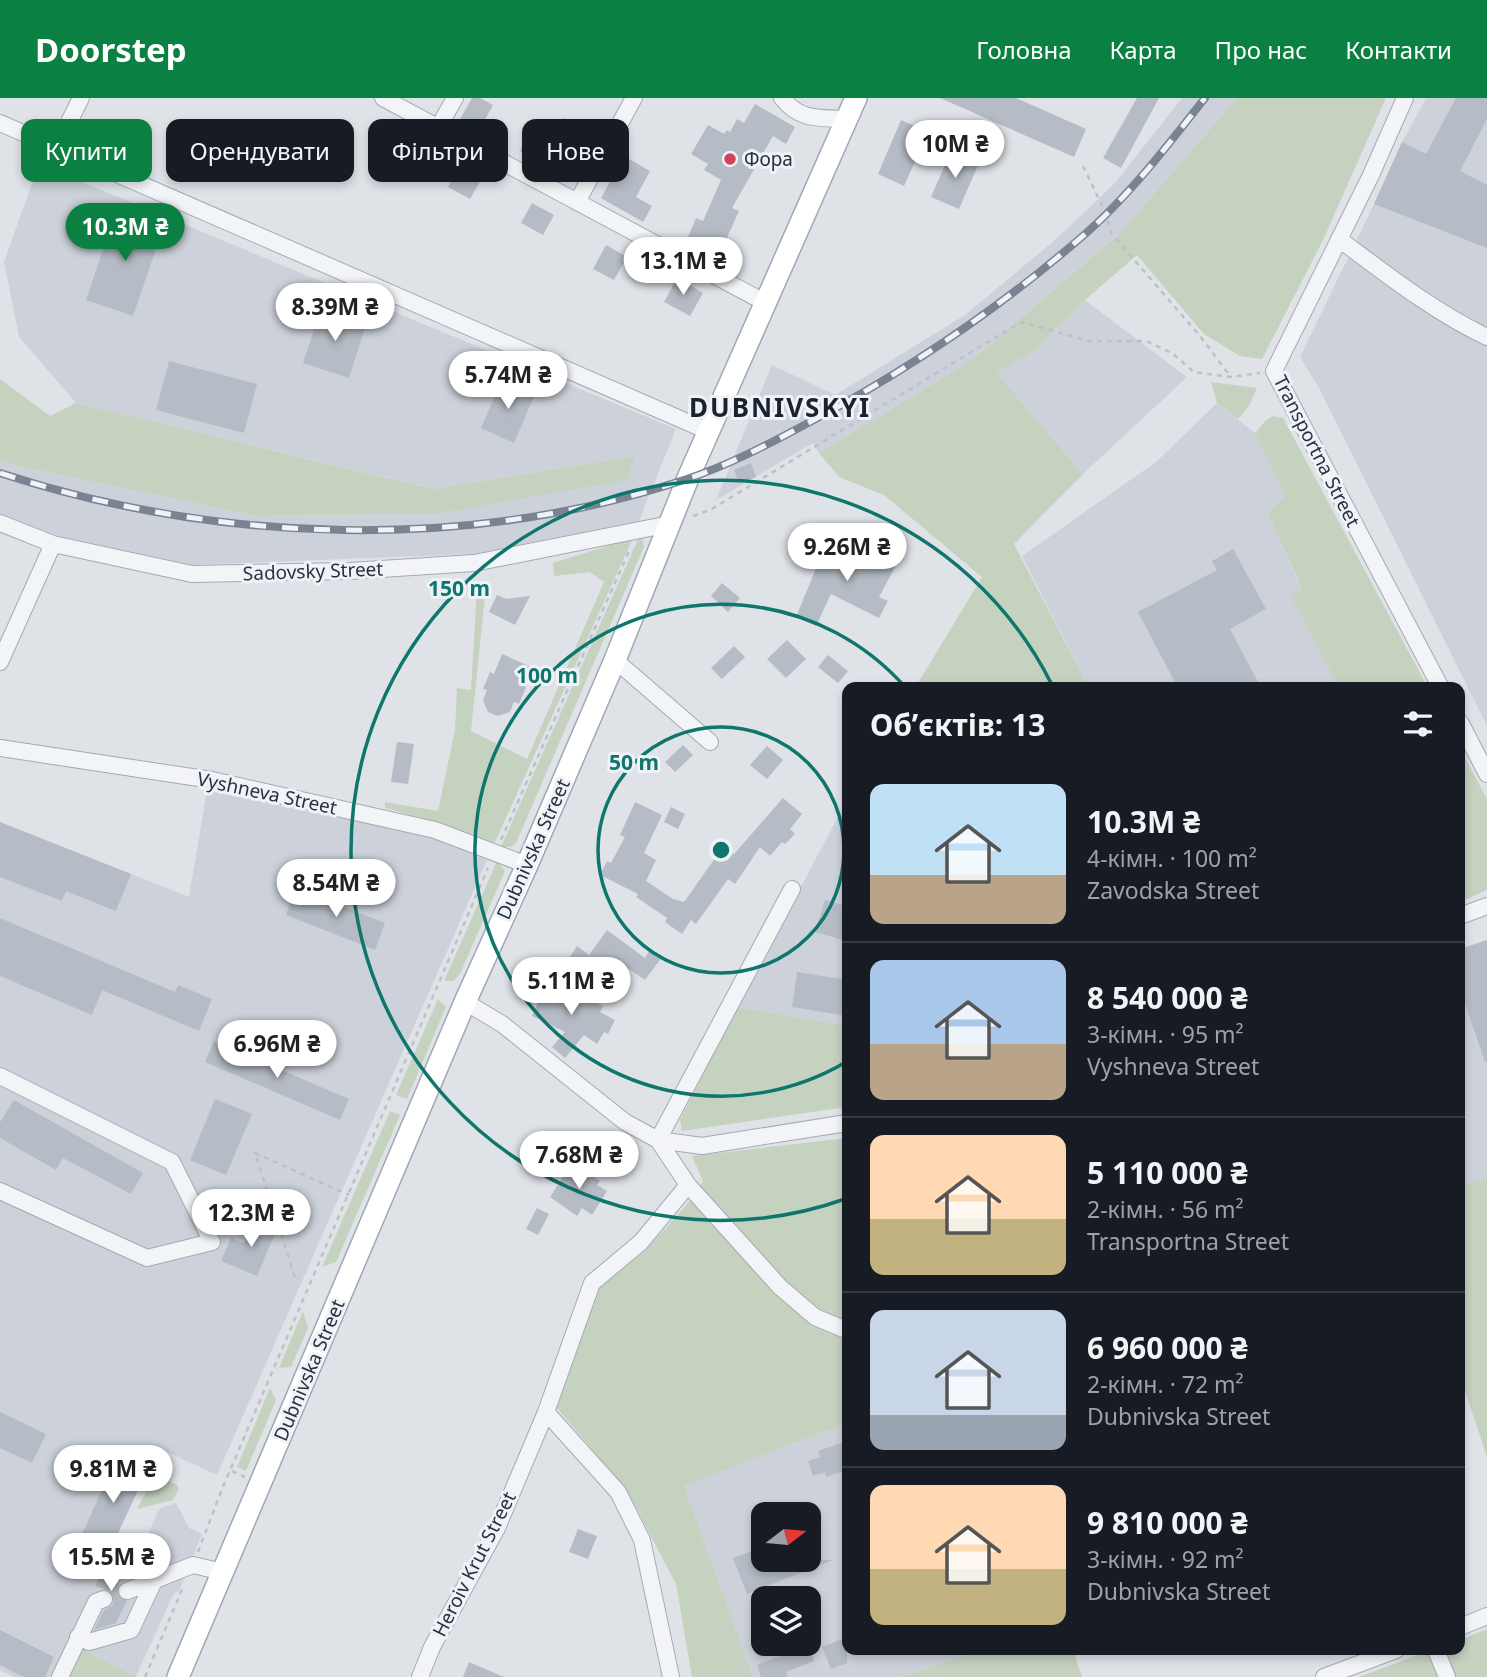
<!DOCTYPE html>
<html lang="uk">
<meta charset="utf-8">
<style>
body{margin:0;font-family:"Noto Sans",sans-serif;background:#242831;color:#f1f3f6;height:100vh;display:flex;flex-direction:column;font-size:26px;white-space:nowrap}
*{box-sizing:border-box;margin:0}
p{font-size:23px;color:#9ea1a6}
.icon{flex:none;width:38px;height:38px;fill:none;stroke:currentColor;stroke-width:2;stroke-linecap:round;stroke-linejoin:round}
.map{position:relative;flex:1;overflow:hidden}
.drawer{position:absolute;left:842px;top:584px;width:623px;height:973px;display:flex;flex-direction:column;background:#171b24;border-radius:14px;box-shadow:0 4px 10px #0003}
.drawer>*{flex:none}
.hud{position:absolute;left:21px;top:21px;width:665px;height:63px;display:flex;gap:14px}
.needle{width:46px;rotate:74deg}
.controls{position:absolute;left:751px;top:1404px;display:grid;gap:14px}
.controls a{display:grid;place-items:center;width:70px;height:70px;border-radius:14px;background:#171b24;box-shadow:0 4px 10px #0003;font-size:35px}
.price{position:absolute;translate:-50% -60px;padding:0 16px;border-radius:24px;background:#fff;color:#222;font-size:23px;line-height:46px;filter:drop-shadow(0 2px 4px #0008)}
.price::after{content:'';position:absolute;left:50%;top:42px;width:21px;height:16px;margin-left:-10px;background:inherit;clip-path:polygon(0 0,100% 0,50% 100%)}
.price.on{background:#0b8043;color:#fff}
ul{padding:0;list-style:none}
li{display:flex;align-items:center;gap:21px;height:175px;padding:0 28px}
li+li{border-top:2px solid #363941}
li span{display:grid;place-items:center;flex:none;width:196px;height:140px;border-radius:14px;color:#555}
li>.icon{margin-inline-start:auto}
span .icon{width:84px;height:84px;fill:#fffc;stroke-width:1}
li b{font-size:30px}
h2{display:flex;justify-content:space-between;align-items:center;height:84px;padding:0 28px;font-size:30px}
.tag{padding:0 24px;border-radius:14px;background:#171b24;box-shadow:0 4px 10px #0003;font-size:24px;line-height:63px}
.tag.on{background:#0b8043;color:#fff}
header{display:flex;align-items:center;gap:42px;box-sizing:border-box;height:98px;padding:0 35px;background:#0b8043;color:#fff}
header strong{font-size:33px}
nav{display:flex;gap:38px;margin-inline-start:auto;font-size:24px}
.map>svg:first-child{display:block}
.built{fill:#cdd2da;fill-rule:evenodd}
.green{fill:#c5d2c0}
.building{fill:#b6bcc5}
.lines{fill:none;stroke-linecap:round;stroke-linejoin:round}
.minor-casing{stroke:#a4aab2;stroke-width:18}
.major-casing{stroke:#9fa8b4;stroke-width:24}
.path{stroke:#bdc1c7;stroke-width:2.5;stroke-dasharray:5 5;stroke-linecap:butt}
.minor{stroke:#f2f4f7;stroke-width:16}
.major{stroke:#fff;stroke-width:21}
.rail-casing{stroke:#798392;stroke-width:8}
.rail{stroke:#eff2f6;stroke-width:5;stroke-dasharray:16;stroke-linecap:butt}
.ring{fill:none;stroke:#0f766e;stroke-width:3.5}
.poi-dot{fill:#cd445c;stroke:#eff2f6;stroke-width:2.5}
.labels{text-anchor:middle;stroke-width:6;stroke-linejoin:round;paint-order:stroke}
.poi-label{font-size:19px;fill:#28313f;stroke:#eff2f6;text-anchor:start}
.street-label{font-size:19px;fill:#28313f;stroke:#eff2f6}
.district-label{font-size:26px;font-weight:bold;letter-spacing:2px;fill:#1a2230;stroke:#eff2f6}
.centre{fill:#0f766e;stroke:#eff2f6;stroke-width:3.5}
.ring-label{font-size:21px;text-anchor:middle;font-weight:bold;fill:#0f766e;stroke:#eff2f6;stroke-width:6;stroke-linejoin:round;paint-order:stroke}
</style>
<header>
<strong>Doorstep</strong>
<nav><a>Головна</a><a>Карта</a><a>Про нас</a><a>Контакти</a></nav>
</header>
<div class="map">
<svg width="1487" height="1579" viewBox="0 0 1487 1579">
<rect width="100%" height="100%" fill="#dfe3e8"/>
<path class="built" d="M1182 0H1237L1119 136 972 262 819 355 813 345 716 402 772 267 835 297 965 217 1055 142 1115 85Z
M1426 0H1487V628L1318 288 1300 259 1374 106 1402 44Z
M39 66 676 331 639 423 473 456 193 467 55 437 0 416V362L18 368 252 417 435 416 635 358 434 391 76 305 19 239 4 164Z
M1085 202 1187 279 1083 376 995 275 1034 253Z
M1217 305 1255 335 1285 399 1267 414 1302 492 1292 498 1339 590H1089L1022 458 1156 364Z
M207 692 430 739 487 762 217 1377 158 1350 108 1456 133 1468 160 1410 176 1405 189 1430 202 1436 179 1493 174 1495 136 1578 68 1544 52 1579H14L0 1572V724L189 799Z
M847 702V926L843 927 737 909Z
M1487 842V1079L1460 1089V851Z
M847 1325V1552H980L901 1579H753L684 1388ZM763 1416H808V1461H763ZM763 1500H808V1545H763Z"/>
<path class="green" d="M1237 0H1386L1323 142 1262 261 1240 258 1204 236 1137 157 1085 202 1034 253 996 275 1083 376 1014 446 1089 590H915L982 479 884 397 839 379 819 355 972 262 1119 136Z
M0 281 50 318 76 305 433 391 635 358 627 382 435 416 252 417 18 368 0 362Z
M1211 284 1257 290 1249 308 1238 321 1217 305Z
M1273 318 1283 320 1428 590H1339L1291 498 1302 491 1267 414 1285 399 1255 335 1266 322Z
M639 439 643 442 644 449 516 745 510 749H501Z
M633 440 494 746 437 724 385 710V704L438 713 455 632 457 590 471 592 477 489H486L471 633 527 661 604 484 590 474 554 478 553 465Z
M1460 650 1487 701V792L1460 804Z
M497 763 505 773 460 876 453 883H444Z
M438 901 446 909 407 1001 396 997Z
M737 909 843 927 847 926V1009L682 1033 680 1022Z
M390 1013 400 1017 336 1164 322 1169Z
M847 1040V1325L684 1388 753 1579H692L676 1486 627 1392 555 1308 596 1191 645 1153 689 1104 703 1083 692 1058Z
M1487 1079V1359L1460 1278V1089Z
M303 1213 308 1230 291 1269 279 1270Z
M270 1290 276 1302 246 1373 237 1369Z
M162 1380 177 1387 179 1391 173 1402 137 1411 151 1384Z
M1487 1531V1579H1359L1431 1552H1460V1542Z
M82 1551 136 1578V1579H68Z
M980 1552H1073L1082 1579H901Z"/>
<path class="building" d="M472 0H480L493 7 478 34 459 23Z
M940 0H1016L1086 31 1074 59Z
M1137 0H1159L1121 70 1103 60Z
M1456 0H1487V21L1460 73 1487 87V150L1374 106 1402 44 1426 56Z
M755 6 795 29 786 46 773 38 732 110 739 113 721 153 688 139 696 120 703 123 721 82 704 72 708 66 691 56 708 27 724 36 727 32 730 34 737 21 744 25Z
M564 20 588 34 564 78 520 53 527 41 547 51Z
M901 22 928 34 904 88 878 76Z
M951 53 979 65 959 111 931 99Z
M624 58 650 73 636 99 652 108 643 124 601 100Z
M464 71 482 80 470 101 448 89 456 74 461 77Z
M532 105 554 117 543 137 521 125Z
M116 112 164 128 133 218 86 202Z
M606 147 627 159 614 182 593 171Z
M677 180 703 195 690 218 664 204Z
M321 210 367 224 349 280 303 265Z
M169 263 257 286 244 335 156 312Z
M502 282 535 296 514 345 481 330Z
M751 365 756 379 739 385 734 372Z
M840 446 865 457 867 453 895 469 879 499 888 503 879 520 831 496 816 528 796 519 824 451 836 456Z
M1233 451 1266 511 1230 531 1261 590H1178L1138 514 1217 472 1212 463Z
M722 485 740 500 728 514 711 498Z
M497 497 506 501 530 498 515 527 489 514Z
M787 542 806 561 786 580 767 561Z
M734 548 745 559 722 581 711 570Z
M502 556 529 568 521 587 526 589 519 606 514 604 510 614 498 618 488 614 483 602 487 592 483 591 490 574 494 576Z
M828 557 848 573 838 585 818 569Z
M397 644 414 646 408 686 391 684Z
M683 647 693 657 675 674 665 664Z
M767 648 783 662 767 681 750 667Z
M783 700 802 716 790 731 795 736 785 746 782 744 770 758 760 749 735 786 728 781 696 826 691 822 682 836 665 824 667 820 636 799 638 796 600 777 607 763 611 765 625 739 620 737 635 704 662 717 644 755 656 762 646 783 673 801 684 804 723 749 734 756Z
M671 709 685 716 678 731 664 724Z
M0 724 131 776 116 813 66 793 62 803 0 779Z
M296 790 385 825 375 852 286 817Z
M825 802 847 808V830L843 842 815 834Z
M0 820 175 894 178 887 212 901 199 933 102 892 92 917 0 878Z
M607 832 645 860 650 851 662 859 645 882 617 863 600 887 567 863 577 848 589 857Z
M1487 842V964H1485L1460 891V851Z
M797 874 847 882 846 918 792 909Z
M549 881 603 908 600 914 615 922 608 936 604 934 597 946 584 937 565 960 552 949 565 934 532 918Z
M214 943 349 1001 340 1022 205 964Z
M215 1001 252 1016 226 1077 190 1062Z
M14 1002 143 1075 131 1096 63 1060 56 1072 0 1040V1024Z
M572 1065 600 1083 597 1087 607 1093 592 1117 582 1110 577 1118 550 1099Z
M537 1110 549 1116 538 1137 526 1131Z
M255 1121 277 1131 257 1178 221 1163 231 1140 244 1145Z
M0 1314 46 1336 32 1365 0 1350Z
M847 1343V1372L826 1379 825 1374 813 1378 808 1363 820 1359 818 1353Z
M111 1364 144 1379 111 1450 82 1436 107 1381 104 1380Z
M578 1431 597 1438 588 1461 569 1454Z
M763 1449V1461L833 1462 747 1496 733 1460Z
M109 1460 124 1467 116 1485 119 1487 118 1497 127 1503 116 1525 94 1532 104 1512 112 1508 114 1503 110 1493 95 1488Z
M0 1532 54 1559 45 1579H24L0 1567Z
M847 1539V1565L831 1571 822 1549Z
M775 1545H808L814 1563 786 1574 788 1579H761L757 1567 780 1558Z
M469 1564 504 1579H463Z"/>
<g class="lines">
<defs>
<path id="minor" d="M383 0 766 205
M782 0C800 23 820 20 847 21
M1405 0 1371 77 1274 273 1441 590
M0 25 710 334
M438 30 455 0
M56 50 81 0
M577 104 634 0
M1339 141C1386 176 1434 214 1487 239
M0 425 53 446 192 476 350 473 474 465 670 426
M615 562 710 644
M0 564 53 446
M1460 624 1487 676
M0 650 212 682 435 732 527 767
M1460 818 1487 808
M465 904 502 926 625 1024 658 1042 702 1048 847 1025
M0 978 172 1064 212 1144 147 1160 0 1093
M688 1087 780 1189 815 1219 846 1232
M546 1314 618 1394 642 1442 671 1579
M127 1493 193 1467 223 1474
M1460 1529 1487 1518
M78 1539 89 1544 131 1532 154 1483
M1436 1552 1447 1579
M60 1579 96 1504 104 1501
M420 1579 432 1549 497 1430 546 1314 592 1185 641 1144 688 1087 658 1042 792 791
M1324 1579 1396 1552"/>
<path id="major" d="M178 1579 465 904 527 767 615 562 688 380 856 0"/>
</defs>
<use href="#minor" class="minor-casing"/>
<use href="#major" class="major-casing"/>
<path class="path" d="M1083 68 1106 116 1111 135 1200 238 1231 279
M693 418 710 412 1021 224 1089 243H1146L1172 255 1194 274 1231 279 1260 275
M501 742 630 451
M295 1179 255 1055 349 1097
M232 1373 245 1379
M198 1454 222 1391 488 770
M145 1579 183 1489"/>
<use href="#minor" class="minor"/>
<use href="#major" class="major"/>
<defs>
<path id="rail" d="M0 375C218 446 469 454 687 381 729 367 771 345 810 324 908 272 1000 210 1084 137 1128 99 1169 46 1205 0"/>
</defs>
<use href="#rail" class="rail-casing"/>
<use href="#rail" class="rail"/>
</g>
<g class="ring">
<circle cx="721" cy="752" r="123"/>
<path d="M846 964A246 246 0 1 1 905 589"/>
<path d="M845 1101A370 370 0 1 1 1052 587"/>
</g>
<circle class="poi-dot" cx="730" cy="61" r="7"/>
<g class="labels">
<g class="poi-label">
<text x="744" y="68">Фора</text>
</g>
<g class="street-label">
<text transform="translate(1317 353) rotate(63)" y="7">Transportna Street</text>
<text transform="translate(313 473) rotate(-2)" y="7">Sadovsky Street</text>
<text transform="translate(267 695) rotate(12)" y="7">Vyshneva Street</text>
<text transform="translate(533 751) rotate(-66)" y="7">Dubnivska Street</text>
<text transform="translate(309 1272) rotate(-67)" y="7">Dubnivska Street</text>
<text transform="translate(474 1466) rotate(-63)" y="7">Heroiv Krut Street</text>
</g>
<g class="district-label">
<text x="780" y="319">DUBNIVSKYI</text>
</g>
</g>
<circle cx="721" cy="752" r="10" class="centre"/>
<g class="ring-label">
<text x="459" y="498">150 m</text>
<text x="547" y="585">100 m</text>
<text x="634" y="672">50 m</text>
</g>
</svg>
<div class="controls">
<a><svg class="needle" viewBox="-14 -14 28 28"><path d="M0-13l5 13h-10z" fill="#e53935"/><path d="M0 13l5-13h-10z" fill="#9ea1a6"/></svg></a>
<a><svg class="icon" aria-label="layers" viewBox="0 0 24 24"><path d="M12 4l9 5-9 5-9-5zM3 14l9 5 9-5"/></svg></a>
</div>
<b class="price" style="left:955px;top:82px">10M ₴</b>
<b class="price on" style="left:125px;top:165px">10.3M ₴</b>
<b class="price" style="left:683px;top:199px">13.1M ₴</b>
<b class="price" style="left:335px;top:245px">8.39M ₴</b>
<b class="price" style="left:508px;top:313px">5.74M ₴</b>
<b class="price" style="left:847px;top:485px">9.26M ₴</b>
<b class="price" style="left:336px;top:821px">8.54M ₴</b>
<b class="price" style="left:571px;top:919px">5.11M ₴</b>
<b class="price" style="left:277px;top:982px">6.96M ₴</b>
<b class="price" style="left:579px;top:1093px">7.68M ₴</b>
<b class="price" style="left:251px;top:1151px">12.3M ₴</b>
<b class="price" style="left:113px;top:1407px">9.81M ₴</b>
<b class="price" style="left:111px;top:1495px">15.5M ₴</b>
<div class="hud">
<a class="tag on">Купити</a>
<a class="tag">Орендувати</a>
<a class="tag">Фільтри</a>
<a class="tag">Нове</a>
</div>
<section class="drawer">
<h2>Об’єктів: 13<svg class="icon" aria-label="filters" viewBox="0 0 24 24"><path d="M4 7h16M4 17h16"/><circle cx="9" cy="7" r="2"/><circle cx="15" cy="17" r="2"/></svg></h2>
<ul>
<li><span style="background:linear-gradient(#bfe0f5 65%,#b9a48a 0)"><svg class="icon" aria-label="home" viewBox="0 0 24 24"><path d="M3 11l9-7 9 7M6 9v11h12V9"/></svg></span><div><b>10.3M ₴</b><p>4-кімн. · 100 m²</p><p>Zavodska Street</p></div></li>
<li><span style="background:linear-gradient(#a9c7e8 60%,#b9a48a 0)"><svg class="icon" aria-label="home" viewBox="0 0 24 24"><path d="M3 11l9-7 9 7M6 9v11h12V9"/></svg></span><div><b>8 540 000 ₴</b><p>3-кімн. · 95 m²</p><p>Vyshneva Street</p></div></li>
<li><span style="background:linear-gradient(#ffd9b3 60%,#c2b280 0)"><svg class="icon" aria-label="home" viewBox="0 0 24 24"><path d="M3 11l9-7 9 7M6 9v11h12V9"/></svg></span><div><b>5 110 000 ₴</b><p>2-кімн. · 56 m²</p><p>Transportna Street</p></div></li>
<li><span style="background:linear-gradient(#c9d6e8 75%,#9aa5b1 0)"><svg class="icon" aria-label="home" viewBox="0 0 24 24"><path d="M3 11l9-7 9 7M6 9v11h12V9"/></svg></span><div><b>6 960 000 ₴</b><p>2-кімн. · 72 m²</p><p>Dubnivska Street</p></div></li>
<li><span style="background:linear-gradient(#ffd9b3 60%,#c2b280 0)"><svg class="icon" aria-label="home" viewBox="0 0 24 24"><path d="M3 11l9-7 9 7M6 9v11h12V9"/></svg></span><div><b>9 810 000 ₴</b><p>3-кімн. · 92 m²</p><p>Dubnivska Street</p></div></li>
</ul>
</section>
</div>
